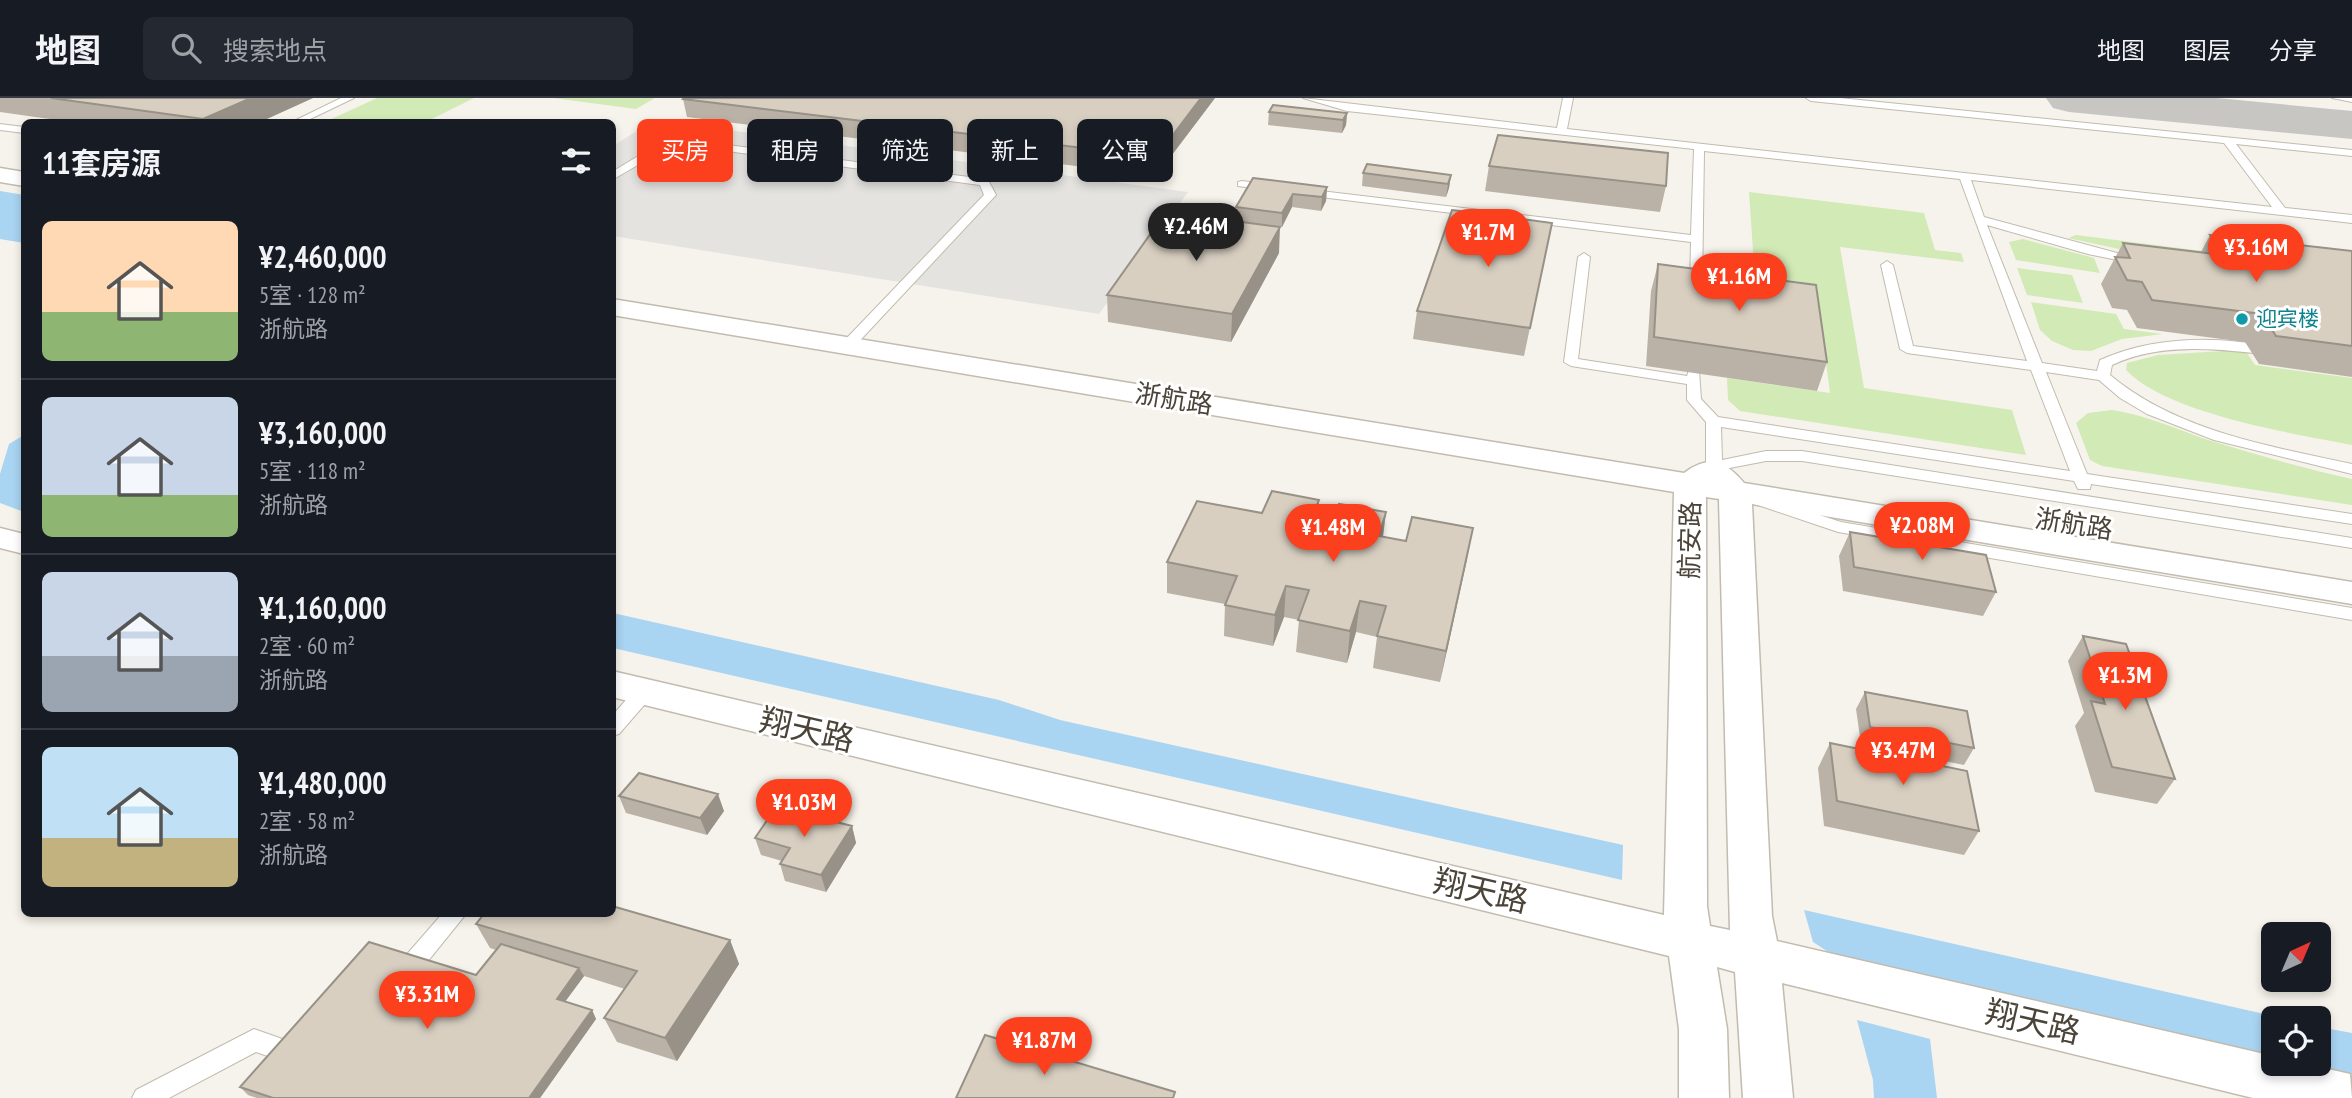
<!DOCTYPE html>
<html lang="zh">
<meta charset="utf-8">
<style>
body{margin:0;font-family:"PT Sans Narrow","Noto Sans SC",sans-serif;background:#242831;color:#f1f3f6;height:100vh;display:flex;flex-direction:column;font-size:26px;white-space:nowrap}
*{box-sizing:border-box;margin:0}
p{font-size:23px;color:#9ea1a6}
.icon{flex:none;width:38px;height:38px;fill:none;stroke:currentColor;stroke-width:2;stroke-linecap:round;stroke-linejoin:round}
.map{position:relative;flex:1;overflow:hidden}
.drawer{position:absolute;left:21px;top:21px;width:595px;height:798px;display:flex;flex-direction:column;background:#171b24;border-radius:10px;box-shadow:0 4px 10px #0003}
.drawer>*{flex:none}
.hud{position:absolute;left:637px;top:21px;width:665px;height:63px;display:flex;gap:14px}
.needle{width:46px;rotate:44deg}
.buttons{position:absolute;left:2261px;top:824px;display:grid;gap:14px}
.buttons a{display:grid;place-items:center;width:70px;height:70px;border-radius:10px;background:#171b24;box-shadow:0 4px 10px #0003;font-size:35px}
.price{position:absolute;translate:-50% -60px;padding:0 16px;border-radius:24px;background:#fc3f1d;color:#fff;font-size:23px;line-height:46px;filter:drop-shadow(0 2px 4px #0008)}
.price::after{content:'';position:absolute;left:50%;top:42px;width:21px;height:16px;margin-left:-10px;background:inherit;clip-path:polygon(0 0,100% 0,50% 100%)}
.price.current{background:#222;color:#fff}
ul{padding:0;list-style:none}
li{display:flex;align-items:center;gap:21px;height:175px;padding:0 21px}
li+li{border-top:2px solid #363941}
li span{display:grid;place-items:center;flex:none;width:196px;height:140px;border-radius:10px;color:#555}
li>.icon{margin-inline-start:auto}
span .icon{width:84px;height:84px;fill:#fffc;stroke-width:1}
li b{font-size:30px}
h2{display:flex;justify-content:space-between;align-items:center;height:84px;padding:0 21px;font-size:30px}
.chip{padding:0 24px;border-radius:10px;background:#171b24;box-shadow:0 4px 10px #0003;font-size:24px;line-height:63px}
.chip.current{background:#fc3f1d;color:#fff}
header{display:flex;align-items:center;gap:42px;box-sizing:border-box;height:98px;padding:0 35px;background:#171b24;border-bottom:2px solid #363941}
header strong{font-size:33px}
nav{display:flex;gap:38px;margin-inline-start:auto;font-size:24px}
.search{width:490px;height:63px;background:#242831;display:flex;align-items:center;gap:18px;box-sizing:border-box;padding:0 24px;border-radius:10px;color:#9ea1a6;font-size:26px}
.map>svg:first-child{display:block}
.green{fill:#d2eab5}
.parking{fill:#e5e3e0}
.water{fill:#a9d4f2}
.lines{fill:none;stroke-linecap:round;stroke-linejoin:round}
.taxiway{fill:#c8c6c3;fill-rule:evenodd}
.service-casing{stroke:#c2bbae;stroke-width:2}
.minor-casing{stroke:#c2bbae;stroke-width:3}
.service{fill:#fff;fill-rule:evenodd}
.minor{fill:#fff;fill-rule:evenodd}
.wall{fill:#bab2a6}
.shaded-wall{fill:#979187}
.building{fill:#d8cfc1;stroke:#979187;stroke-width:2}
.culture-dot{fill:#0f9aa8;stroke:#fff;stroke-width:2.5}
.labels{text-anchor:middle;stroke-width:6;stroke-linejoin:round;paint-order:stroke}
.far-culture-label{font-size:21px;fill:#0d838f;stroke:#fff;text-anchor:start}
.street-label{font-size:26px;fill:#4b4439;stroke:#fff}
.near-street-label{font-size:32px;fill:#4b4439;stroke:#fff}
</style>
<header>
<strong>地图</strong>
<div class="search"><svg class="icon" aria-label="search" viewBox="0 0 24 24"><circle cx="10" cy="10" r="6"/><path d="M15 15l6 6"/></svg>搜索地点</div>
<nav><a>地图</a><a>图层</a><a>分享</a></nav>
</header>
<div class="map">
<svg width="2352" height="1000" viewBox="0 0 2352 1000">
<rect width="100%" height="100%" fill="#f6f3ec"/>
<path class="green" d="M377 0H474L426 24H325Z
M553 0H655L636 11Z
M1749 94 1924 115 1935 152 1961 155 1964 164 1840 149 1864 290 2012 312 2026 357 1740 313 1728 302 1727 280 1830 295 1818 206 1756 197Z
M2076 137 2219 155 2151 158 2068 140Z
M2023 141 2094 160 2100 175 2016 162 2009 144Z
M2017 170 2072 177 2083 205 2027 197Z
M2031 204 2116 216 2124 231 2163 236 2122 241 2091 253 2073 252 2052 243 2040 232Z
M2223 253 2247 255 2255 267 2352 280V347C2291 335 2168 316 2126 272L2127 265 2158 257Z
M2112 312C2145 317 2174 330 2205 341 2254 356 2302 370 2352 381V407L2102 368 2090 362 2076 325 2088 315Z"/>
<path class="parking" d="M654 22 1188 94 1099 216 613 138V48Z"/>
<path class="water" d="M0 93 24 97V145L0 141Z
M24 337V414L0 405V376L9 346Z
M613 515 999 602 1060 622 1623 747 1622 782 613 550Z
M1804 812 2282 920H2273V962L1842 863 1813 844Z
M1857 922 1930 941 1937 1000H1874L1873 982Z
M2319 929 2352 935V981L2288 966H2319Z"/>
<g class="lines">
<path class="taxiway" d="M2046 0H2217L2352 13V41L2069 14 2053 10Z"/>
<defs>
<path id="service" d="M341 0H354L304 24H292Z
M1303 0 1557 30 1563 0H1573L1567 31 2272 109 2224 45 1811 3 1806 0H1840L2352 52V58L2236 46 2285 110 2352 117V125L1971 82 1984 119 2143 162 2137 166 2088 156 1987 127 2042 265 2097 273 2100 262C2152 238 2220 237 2275 250V256L2270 257C2218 251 2161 244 2112 267L2110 277C2177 333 2269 348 2352 366V376L2214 342 2147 316 2120 300 2099 282 2046 274 2087 376 2352 416V426L2091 386 2090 391H2078L2074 383 1721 329 1722 362 1766 353H1802L2352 440V450L1802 363H1766L1714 373 1706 368V324L1687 302V286L1571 268 1564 264 1578 159 1584 155 1590 159 1578 261 1687 278 1689 272H1699L1701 301 1718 319 2070 373 2031 272 1907 255 1900 251 1881 167 1887 163 1893 167 1913 248 2027 263 1960 81 1704 53 1702 192 1696 196 1690 192 1691 144 1304 97 1298 94 1304 91 1691 137 1694 51 1347 13Z
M2332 0H2352V4Z
M0 26 24 29V35L0 32Z
M697 43 984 81 988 82 996 97 852 251H842V245L984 97 980 87 697 49 660 54 612 82V74L653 49Z
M1242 83 1273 87 1279 90 1273 93 1238 88V84Z
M1758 397 1841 424 2352 510V522L1838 434 1752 405 1750 402Z
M645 586 652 588 654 593 652 598 619 636 612 638V618L638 588Z
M442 816H466L411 884 403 887 395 884 391 877 395 870Z
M254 931 305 949 308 957 305 965 296 968 256 954 169 1000H132L136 992Z"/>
<path id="minor" d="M0 70 24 74V88L0 84Z
M612 201 1684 375C1709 356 1726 363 1744 385L2352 484V506L1752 406 1772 818 1777 843 2273 958V966H2306L2350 976 2352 1000H2253L1782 885 1793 1000H1743L1735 874 1717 869 1727 931 1729 1000H1679V931L1669 858 612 599V573L1664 817 1674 394 612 217ZM1706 399 1719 401 1730 832 1710 828 1707 808Z
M0 430 24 436V456L0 450Z"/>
</defs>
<use href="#service" class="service-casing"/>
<use href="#minor" class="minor-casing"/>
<use href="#service" class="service"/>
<use href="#minor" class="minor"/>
</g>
<path class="wall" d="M0 0H313L260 24H71L0 14Z
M1215 0 1156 78 687 19 683 1Z
M1269 14 1347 15 1346 27 1342 35 1268 27Z
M1489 68 1666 88 1660 114 1485 93Z
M1363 75 1451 77 1449 90 1446 99 1362 88Z
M1253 80 1327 89 1326 103 1321 113 1292 109 1282 129 1235 123 1236 109Z
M1552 125 1524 258 1413 241 1417 213Z
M2210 137 2352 153V279L2259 266 2245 244 2137 230 2127 212 2112 210 2101 186 2123 145 2201 154Z
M1279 155 1231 244 1108 224 1107 197Z
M1658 166 1827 264 1817 293 1646 268 1651 193Z
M1386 414 1383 439 1467 461 1440 584 1373 570 1377 539 1356 534 1347 565 1296 554 1299 522 1284 519 1273 548 1224 538 1225 506 1167 495V464L1317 426 1331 429Z
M1850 434 1996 494 1983 518 1843 493 1839 458Z
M2083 538 2175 681 2157 706 2095 694 2075 628 2084 615 2068 563Z
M1865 594 1974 650 1964 667 1861 646 1856 611Z
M1830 645 1979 733 1964 757 1824 728 1818 670Z
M619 698 724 713 707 737 626 715Z
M852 728 856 745 826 794 785 783 780 766 782 763 761 757 755 740Z
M476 826 730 842 739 866 677 963 617 944 604 920 625 891 584 878 565 904 592 912 596 921 540 1000H257L248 997 240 989 476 877 496 852 490 850Z"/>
<path class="shaded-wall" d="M251 0H313L260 24H205L203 21Z
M1201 0H1215L1156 78V59Z
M1347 15 1346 27 1342 35 1343 22Z
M1451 77 1449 90 1446 99 1448 86Z
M1327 89 1326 103 1321 113 1322 99Z
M1293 96 1292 109 1282 129V115Z
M1280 129 1279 155 1231 244 1232 216Z
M1319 402 1316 432 1310 424Z
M1386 414 1382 445 1379 438Z
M1473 430 1467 461 1440 584 1446 553Z
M1286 488 1284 519 1273 548 1275 517Z
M1360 503 1356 534 1347 565 1350 533Z
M718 696 724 713 707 737 700 720Z
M852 728 856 745 826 794 821 777Z
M730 842 739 866 677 963 665 940Z
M579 870 584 878 561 909 557 901Z
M592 912 596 921 540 1000H529Z"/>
<path class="building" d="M51 0H251L203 21Z
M684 0H1201L1156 59 683 1Z
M1273 7 1347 15 1343 22 1269 14Z
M1498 37 1668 55 1666 88 1489 68Z
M1367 66 1451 77 1448 86 1363 75Z
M1253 80 1327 89 1322 99 1293 96 1282 115 1236 109Z
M1452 112 1552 125 1530 230 1417 213Z
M1166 114 1280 129 1232 216 1107 197Z
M2210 137 2352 153V248L2276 238 2262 216 2152 202 2142 184 2127 182 2115 159 2130 160 2123 145 2223 157Z
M1658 166 1816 187 1827 264 1654 239Z
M1272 393 1319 402 1310 424 1331 429 1339 406 1386 414 1379 438 1406 443 1412 419 1473 430 1446 553 1377 538 1386 508 1360 503 1350 533 1298 522 1309 492 1286 488 1275 517 1225 507 1237 478 1167 464 1197 403 1262 415Z
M1850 434 1986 457 1996 494 1854 469Z
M2083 538 2126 546 2175 681 2112 669 2091 603 2105 606Z
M1865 594 1967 613 1974 650 1870 629Z
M1830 645 1967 673 1979 733 1837 703Z
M639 675 718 696 700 720 619 698Z
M776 709 852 728 821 777 780 766 790 750 755 740Z
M612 808 730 842 665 940 604 920 637 873 476 826 484 816H612Z
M369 844 476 877 501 846 579 870 557 901 592 912 529 1000H273L240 989Z
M985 937 1175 994 1173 1000H956Z"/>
<circle class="culture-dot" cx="2242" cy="221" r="7"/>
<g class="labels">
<g class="far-culture-label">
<text x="2256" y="228">迎宾楼</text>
</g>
<g class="street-label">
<text transform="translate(1174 301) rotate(9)" y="9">浙航路</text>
<text transform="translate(2074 426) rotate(9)" y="9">浙航路</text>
<text transform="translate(1690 442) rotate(-89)" y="9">航安路</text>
</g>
<g class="near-street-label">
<text transform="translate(807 632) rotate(13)" y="11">翔天路</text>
<text transform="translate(1481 793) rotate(13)" y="11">翔天路</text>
<text transform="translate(2033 924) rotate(13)" y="11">翔天路</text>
</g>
</g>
</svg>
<div class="buttons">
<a><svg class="needle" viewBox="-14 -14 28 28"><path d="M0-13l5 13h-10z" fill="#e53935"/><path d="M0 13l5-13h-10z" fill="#9ea1a6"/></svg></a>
<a><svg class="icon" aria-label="locate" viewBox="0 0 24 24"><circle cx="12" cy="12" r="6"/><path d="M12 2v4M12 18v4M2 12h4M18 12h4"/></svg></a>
</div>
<b class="price current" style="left:1196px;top:165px">¥2.46M</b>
<b class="price" style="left:1488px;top:171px">¥1.7M</b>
<b class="price" style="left:2256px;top:186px">¥3.16M</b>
<b class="price" style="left:1739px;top:215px">¥1.16M</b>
<b class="price" style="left:1922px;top:464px">¥2.08M</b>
<b class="price" style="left:1333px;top:466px">¥1.48M</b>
<b class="price" style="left:2125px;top:614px">¥1.3M</b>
<b class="price" style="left:1903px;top:689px">¥3.47M</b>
<b class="price" style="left:804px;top:741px">¥1.03M</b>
<b class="price" style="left:427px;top:933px">¥3.31M</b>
<b class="price" style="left:1044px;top:979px">¥1.87M</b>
<div class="hud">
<a class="chip current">买房</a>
<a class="chip">租房</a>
<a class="chip">筛选</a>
<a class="chip">新上</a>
<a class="chip">公寓</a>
</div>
<section class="drawer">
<h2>11套房源<svg class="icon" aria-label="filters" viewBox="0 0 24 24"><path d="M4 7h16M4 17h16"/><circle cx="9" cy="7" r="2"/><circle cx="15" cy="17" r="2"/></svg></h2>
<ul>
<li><span style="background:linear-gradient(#ffd9b3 65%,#8fb573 0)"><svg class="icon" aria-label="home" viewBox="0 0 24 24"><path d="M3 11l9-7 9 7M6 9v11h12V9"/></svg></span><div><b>¥2,460,000</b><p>5室 · 128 m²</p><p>浙航路</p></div></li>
<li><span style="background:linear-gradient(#c9d6e8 70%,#8fb573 0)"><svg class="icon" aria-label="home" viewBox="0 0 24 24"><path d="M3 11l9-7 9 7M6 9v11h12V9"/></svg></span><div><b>¥3,160,000</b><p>5室 · 118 m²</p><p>浙航路</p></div></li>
<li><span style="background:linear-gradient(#c9d6e8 60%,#9aa5b1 0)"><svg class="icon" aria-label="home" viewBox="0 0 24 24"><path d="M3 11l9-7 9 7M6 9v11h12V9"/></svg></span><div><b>¥1,160,000</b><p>2室 · 60 m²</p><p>浙航路</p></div></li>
<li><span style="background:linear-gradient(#bfe0f5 65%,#c2b280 0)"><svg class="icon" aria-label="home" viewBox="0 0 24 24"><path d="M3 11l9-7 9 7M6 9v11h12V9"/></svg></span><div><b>¥1,480,000</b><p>2室 · 58 m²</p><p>浙航路</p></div></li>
</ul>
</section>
</div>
